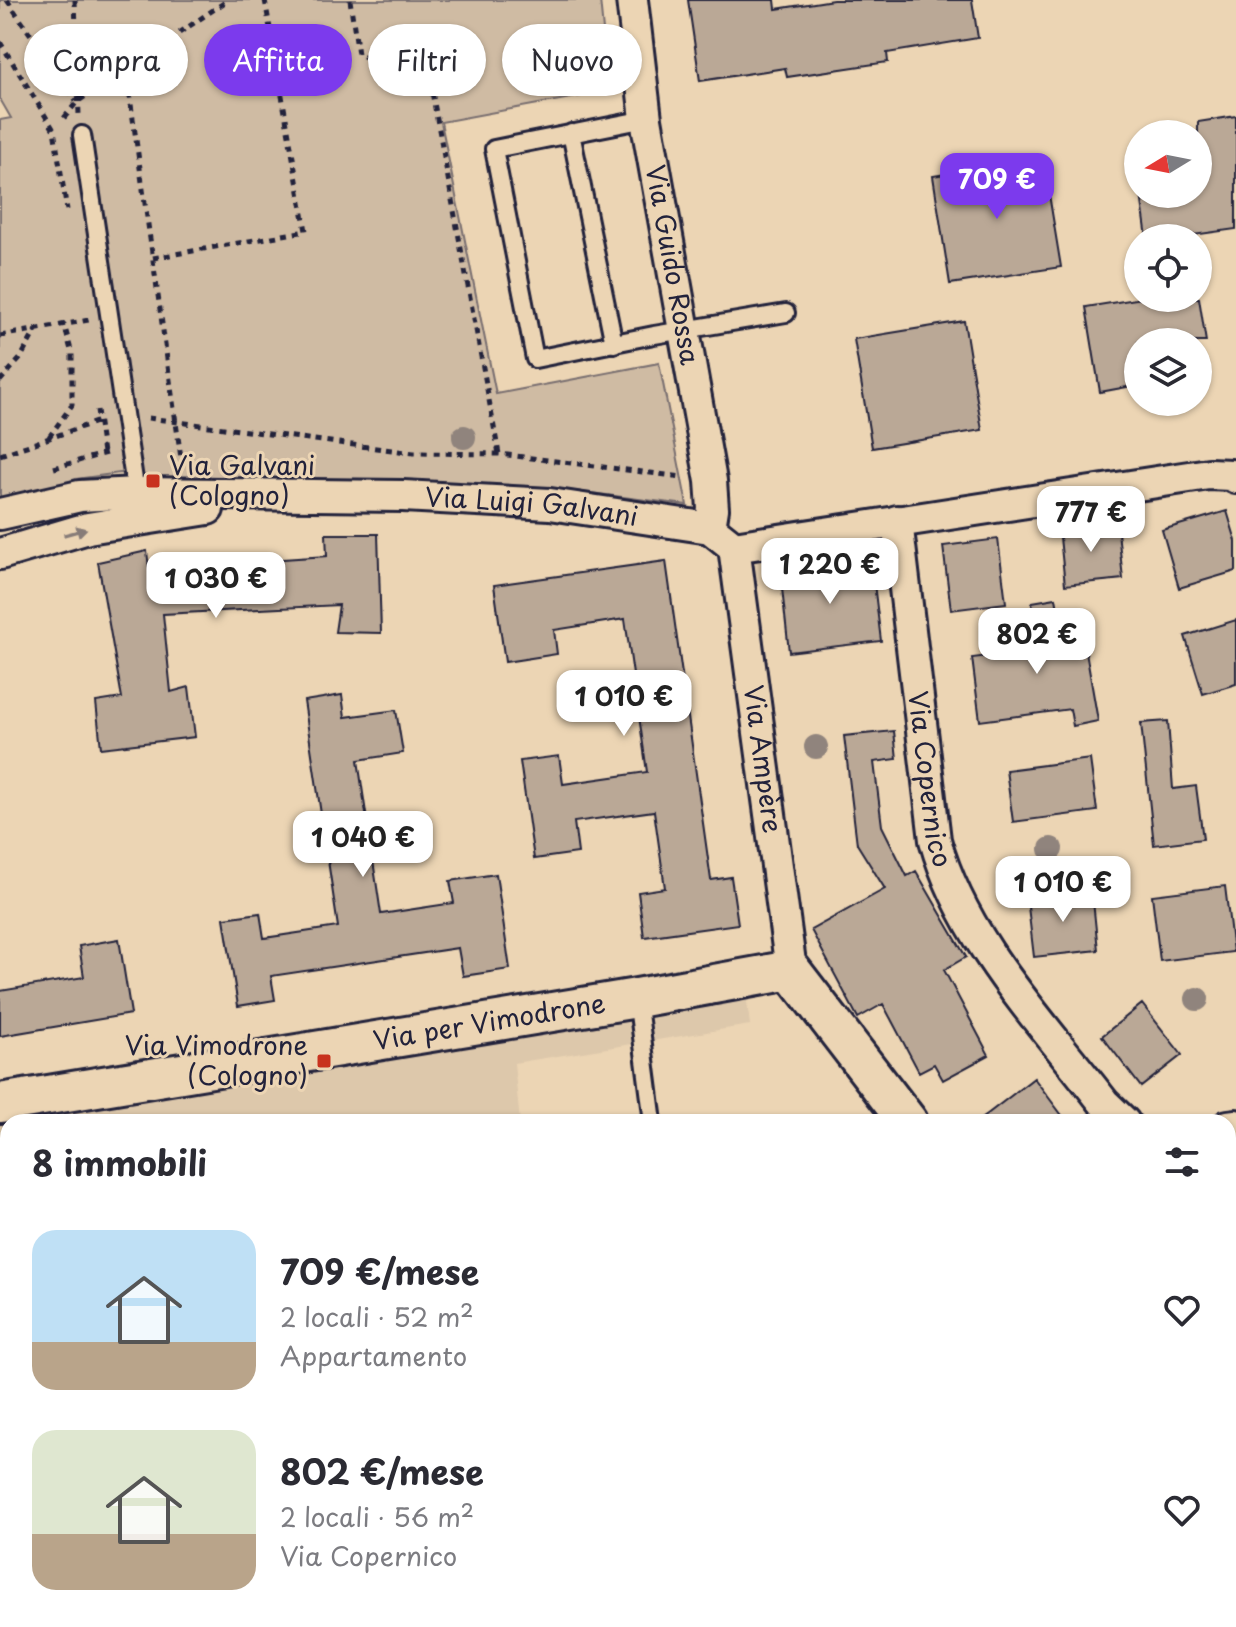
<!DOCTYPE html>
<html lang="it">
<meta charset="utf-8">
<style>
body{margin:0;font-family:"Playpen Sans",sans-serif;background:#f7f7f7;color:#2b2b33;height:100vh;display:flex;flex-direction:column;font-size:30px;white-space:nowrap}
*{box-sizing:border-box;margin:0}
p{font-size:26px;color:#7c7c81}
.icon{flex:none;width:44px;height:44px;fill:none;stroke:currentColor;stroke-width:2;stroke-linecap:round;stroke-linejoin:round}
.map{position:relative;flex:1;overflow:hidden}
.sheet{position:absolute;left:0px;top:1114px;width:1236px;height:514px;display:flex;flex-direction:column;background:#fff;border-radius:24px 24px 0 0;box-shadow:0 2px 6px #0004}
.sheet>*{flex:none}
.guide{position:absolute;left:24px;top:24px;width:800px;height:72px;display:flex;gap:16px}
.needle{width:52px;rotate:260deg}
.fabs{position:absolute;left:1124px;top:120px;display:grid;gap:16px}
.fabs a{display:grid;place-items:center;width:88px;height:88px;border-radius:50%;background:#fff;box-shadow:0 2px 6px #0004;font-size:40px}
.price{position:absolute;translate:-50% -68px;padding:0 18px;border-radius:16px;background:#fff;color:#222;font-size:26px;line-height:52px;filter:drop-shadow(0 2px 4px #0008)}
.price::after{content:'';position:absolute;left:50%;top:48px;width:24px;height:18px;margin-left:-12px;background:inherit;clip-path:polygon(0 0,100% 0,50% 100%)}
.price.selected{background:#7c3aed;color:#fff}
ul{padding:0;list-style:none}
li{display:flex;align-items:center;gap:24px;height:200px;padding:0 32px}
li span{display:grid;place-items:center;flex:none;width:224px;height:160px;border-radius:24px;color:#555}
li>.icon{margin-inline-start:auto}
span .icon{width:96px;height:96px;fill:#fffc;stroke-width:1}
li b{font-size:34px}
h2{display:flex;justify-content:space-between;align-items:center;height:96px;padding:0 32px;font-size:34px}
.tag{padding:0 28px;border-radius:36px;background:#fff;box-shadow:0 2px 6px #0004;font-size:28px;line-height:72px}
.tag.selected{background:#7c3aed;color:#fff}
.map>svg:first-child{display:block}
.built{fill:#ddc8ab}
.green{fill:#cfbba3;stroke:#786e6f;stroke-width:2}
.garden{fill:url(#garden-dots);stroke:#786e6f;stroke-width:2}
.building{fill:#baa896;stroke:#22223b;stroke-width:2}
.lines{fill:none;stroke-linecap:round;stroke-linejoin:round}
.service-casing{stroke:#22223b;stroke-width:22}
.minor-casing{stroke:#22223b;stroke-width:36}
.tertiary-casing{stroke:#22223b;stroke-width:44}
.path{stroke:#22223b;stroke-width:5;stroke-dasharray:6 6;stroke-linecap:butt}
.service{stroke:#ecd5b4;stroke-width:16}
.minor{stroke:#ecd5b4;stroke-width:30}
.tertiary{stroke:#ecd5b4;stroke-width:38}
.tree{fill:#90847d}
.oneway{fill:#877c78}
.poi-dot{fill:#c8321e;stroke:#ecd5b4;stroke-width:3}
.labels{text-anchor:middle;stroke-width:6;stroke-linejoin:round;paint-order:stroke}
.street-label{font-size:26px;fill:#22223b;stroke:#ecd5b4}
.poi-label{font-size:26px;fill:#22223b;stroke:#ecd5b4;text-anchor:start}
</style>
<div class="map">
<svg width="1236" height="1627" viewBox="0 0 1236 1627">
<defs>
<pattern id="garden-dots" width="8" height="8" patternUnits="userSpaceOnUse" patternTransform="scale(2)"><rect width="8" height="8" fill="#cfbba3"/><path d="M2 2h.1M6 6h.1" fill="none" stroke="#b1a08d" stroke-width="1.8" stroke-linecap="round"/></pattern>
</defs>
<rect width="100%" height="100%" fill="#ecd5b4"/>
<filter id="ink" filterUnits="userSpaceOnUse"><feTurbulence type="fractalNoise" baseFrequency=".0125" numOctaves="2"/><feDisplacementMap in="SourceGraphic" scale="16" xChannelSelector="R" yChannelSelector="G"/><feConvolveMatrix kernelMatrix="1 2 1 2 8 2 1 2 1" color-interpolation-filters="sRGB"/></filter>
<g filter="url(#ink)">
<path class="built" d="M744 978 750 1025 514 1063 520 1122H8V1620H580L581 1627H0V1103Z
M805 1620H1019L1020 1627H804Z"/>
<path class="green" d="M0 0H600L609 91 441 122 496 394 659 363 687 505 542 487 327 480H188L120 473 76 479 0 502V120L11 118 0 99Z"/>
<path class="garden" d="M1236 1541V1627H1196L1194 1620H1228V1542Z"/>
<path class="building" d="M688 0H775L776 9 833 0H972L978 38 887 53 888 62 787 77 785 68 700 81Z
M1236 116V229L1172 238H1147L1141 194H1198V122Z
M1043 158 1061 267 950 284 933 176Z
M1142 298H1199L1206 342H1138V385L1100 392 1086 307Z
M964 321 982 430 872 448 854 339Z
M1227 511 1236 541V571L1179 588 1162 530Z
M1117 522 1123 579 1065 585 1059 528Z
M326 534H378L381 633 335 632 339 605 163 614 171 692 189 687 195 737 101 748 96 702 122 698 98 562 147 551 149 568 327 556Z
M998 539 1006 603 951 610 943 546Z
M871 559 881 641 789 652 780 570Z
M666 561 711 880 731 877 738 924 644 937 638 892 665 888 654 811 574 822 578 853 534 859 520 761 559 756 563 784 647 772 625 619 554 630 557 654 505 662 494 585Z
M1056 598 1065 649 1085 646 1098 721 1073 726 1070 709 980 721 972 658 1038 650 1032 602Z
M1236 620V684L1203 694 1185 636Z
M342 695 345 717 396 710 403 753 358 760 381 914 454 903 450 881 496 874 510 969 463 976 458 948 271 976 275 1000 238 1006 224 918 260 913 264 938 338 927 304 701Z
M1168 721 1173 789 1196 786 1203 839 1154 845 1141 723Z
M894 731 897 759 874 762 882 826 907 876 916 871 966 957 944 970 989 1055 943 1080 934 1064 919 1072 883 1004 858 1018 811 930 885 889 857 844 844 736Z
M1090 759 1097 811 1013 822 1006 770Z
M1225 886 1233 952 1160 961 1152 895Z
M1092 891 1098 950 1034 957 1027 898Z
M119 939 131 1014 0 1036V991L84 977 79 946Z
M1142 1004 1182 1055 1141 1087 1102 1036Z
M1034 1078 1067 1122H977Z"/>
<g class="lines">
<defs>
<path id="service" d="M646 119 494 149 535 359 654 335 786 313
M571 133 614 344
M82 135 136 493
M637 998 653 1122
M617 1620V1627
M689 1620 690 1627
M765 1620 766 1627"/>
<g id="minor">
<path id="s1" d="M632 0 646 119 711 481 713 509 710 528"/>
<path id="s2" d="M0 514 80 496 136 493 403 496 550 504 710 528 734 547"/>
<path id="s3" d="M897 521 935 840C963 941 1042 1022 1104 1103L1124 1122"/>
<path d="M734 547 1209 474 1231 475 1236 478"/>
<path id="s4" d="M734 547 791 970"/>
<path d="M0 554 88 528 208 509"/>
<path d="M1228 1126 1236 1125"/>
<path d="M1228 1532 1236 1531"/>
<path d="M1019 1620 1020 1627"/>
<path d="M1159 1620 1161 1627"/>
</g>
<g id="tertiary">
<path id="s5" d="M0 1103 637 998 791 970 908 1122"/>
<path d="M1228 1300 1236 1298"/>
</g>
</defs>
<use href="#service" class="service-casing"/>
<use href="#minor" class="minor-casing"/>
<use href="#tertiary" class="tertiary-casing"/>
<path class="path" d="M7 0 76 101
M75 0 79 115
M350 0 358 54 430 81 499 454
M0 42 54 130 67 210
M126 69 181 458
M64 118 77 102 228 0
M153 258 306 231 265 0
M0 336 89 320
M0 381 20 359 36 330
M97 410 103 453
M148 418 414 453 499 454 682 477
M49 437 72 405V354L64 324
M0 455 102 420
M54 468 106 453"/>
<use href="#service" class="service"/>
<use href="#minor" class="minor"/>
<use href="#tertiary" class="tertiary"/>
</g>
<g class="tree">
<circle cx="464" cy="437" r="12"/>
<circle cx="816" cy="747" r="12"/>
<circle cx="1051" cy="849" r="12"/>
<circle cx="1197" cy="999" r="12"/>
</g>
<defs><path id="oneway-solid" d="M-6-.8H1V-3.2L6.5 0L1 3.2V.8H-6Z" transform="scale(2)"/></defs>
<use class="oneway" href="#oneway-solid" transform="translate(75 532) rotate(-15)"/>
</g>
<g class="poi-dot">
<rect x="145" y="473" width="16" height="16" rx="4"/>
<rect x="316" y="1053" width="16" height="16" rx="4"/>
</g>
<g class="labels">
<g class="street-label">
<text dy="9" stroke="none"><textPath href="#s1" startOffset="268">Via Guido Rossa</textPath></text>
<text dy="9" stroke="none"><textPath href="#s2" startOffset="534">Via Luigi Galvani</textPath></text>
<text dy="9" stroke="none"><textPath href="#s4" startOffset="214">Via Ampère</textPath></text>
<text dy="9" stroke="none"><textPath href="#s3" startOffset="260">Via Copernico</textPath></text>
<text dy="9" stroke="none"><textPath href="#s5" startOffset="496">Via per Vimodrone</textPath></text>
</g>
<g class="poi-label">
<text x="169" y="475">Via Galvani<tspan x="169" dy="30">(Cologno)</tspan></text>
<text x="308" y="1055" text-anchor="end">Via Vimodrone<tspan x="308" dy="30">(Cologno)</tspan></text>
</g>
</g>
</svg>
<div class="fabs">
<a><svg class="needle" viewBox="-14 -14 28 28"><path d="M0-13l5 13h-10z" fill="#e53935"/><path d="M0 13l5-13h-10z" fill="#7c7c81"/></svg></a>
<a><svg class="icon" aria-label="locate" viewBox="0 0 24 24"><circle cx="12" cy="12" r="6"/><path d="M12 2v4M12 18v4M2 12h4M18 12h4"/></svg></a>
<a><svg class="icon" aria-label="layers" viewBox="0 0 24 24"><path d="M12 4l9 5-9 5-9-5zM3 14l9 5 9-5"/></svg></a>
</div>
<b class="price selected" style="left:997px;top:221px">709 €</b>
<b class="price" style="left:1091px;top:554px">777 €</b>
<b class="price" style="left:830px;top:606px">1 220 €</b>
<b class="price" style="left:216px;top:620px">1 030 €</b>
<b class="price" style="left:1037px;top:676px">802 €</b>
<b class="price" style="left:624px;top:738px">1 010 €</b>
<b class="price" style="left:363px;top:879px">1 040 €</b>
<b class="price" style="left:1063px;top:924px">1 010 €</b>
<div class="guide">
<a class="tag">Compra</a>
<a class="tag selected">Affitta</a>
<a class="tag">Filtri</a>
<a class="tag">Nuovo</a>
</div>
<section class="sheet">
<h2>8 immobili<svg class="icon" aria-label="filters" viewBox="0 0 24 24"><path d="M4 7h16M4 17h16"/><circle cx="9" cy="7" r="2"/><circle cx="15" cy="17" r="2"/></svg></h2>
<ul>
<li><span style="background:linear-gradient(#bfe0f5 70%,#b9a48a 0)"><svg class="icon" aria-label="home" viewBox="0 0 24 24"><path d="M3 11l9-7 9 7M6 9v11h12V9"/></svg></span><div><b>709 €/mese</b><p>2 locali · 52 m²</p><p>Appartamento</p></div><svg class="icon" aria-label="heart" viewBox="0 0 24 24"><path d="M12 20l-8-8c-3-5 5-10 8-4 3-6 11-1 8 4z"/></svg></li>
<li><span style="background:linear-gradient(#dfe7d0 65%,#b9a48a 0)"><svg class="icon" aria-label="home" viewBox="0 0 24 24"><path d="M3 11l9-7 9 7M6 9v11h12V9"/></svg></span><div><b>802 €/mese</b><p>2 locali · 56 m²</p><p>Via Copernico</p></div><svg class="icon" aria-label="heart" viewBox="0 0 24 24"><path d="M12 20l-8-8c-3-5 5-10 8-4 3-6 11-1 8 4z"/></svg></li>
</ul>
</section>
</div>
